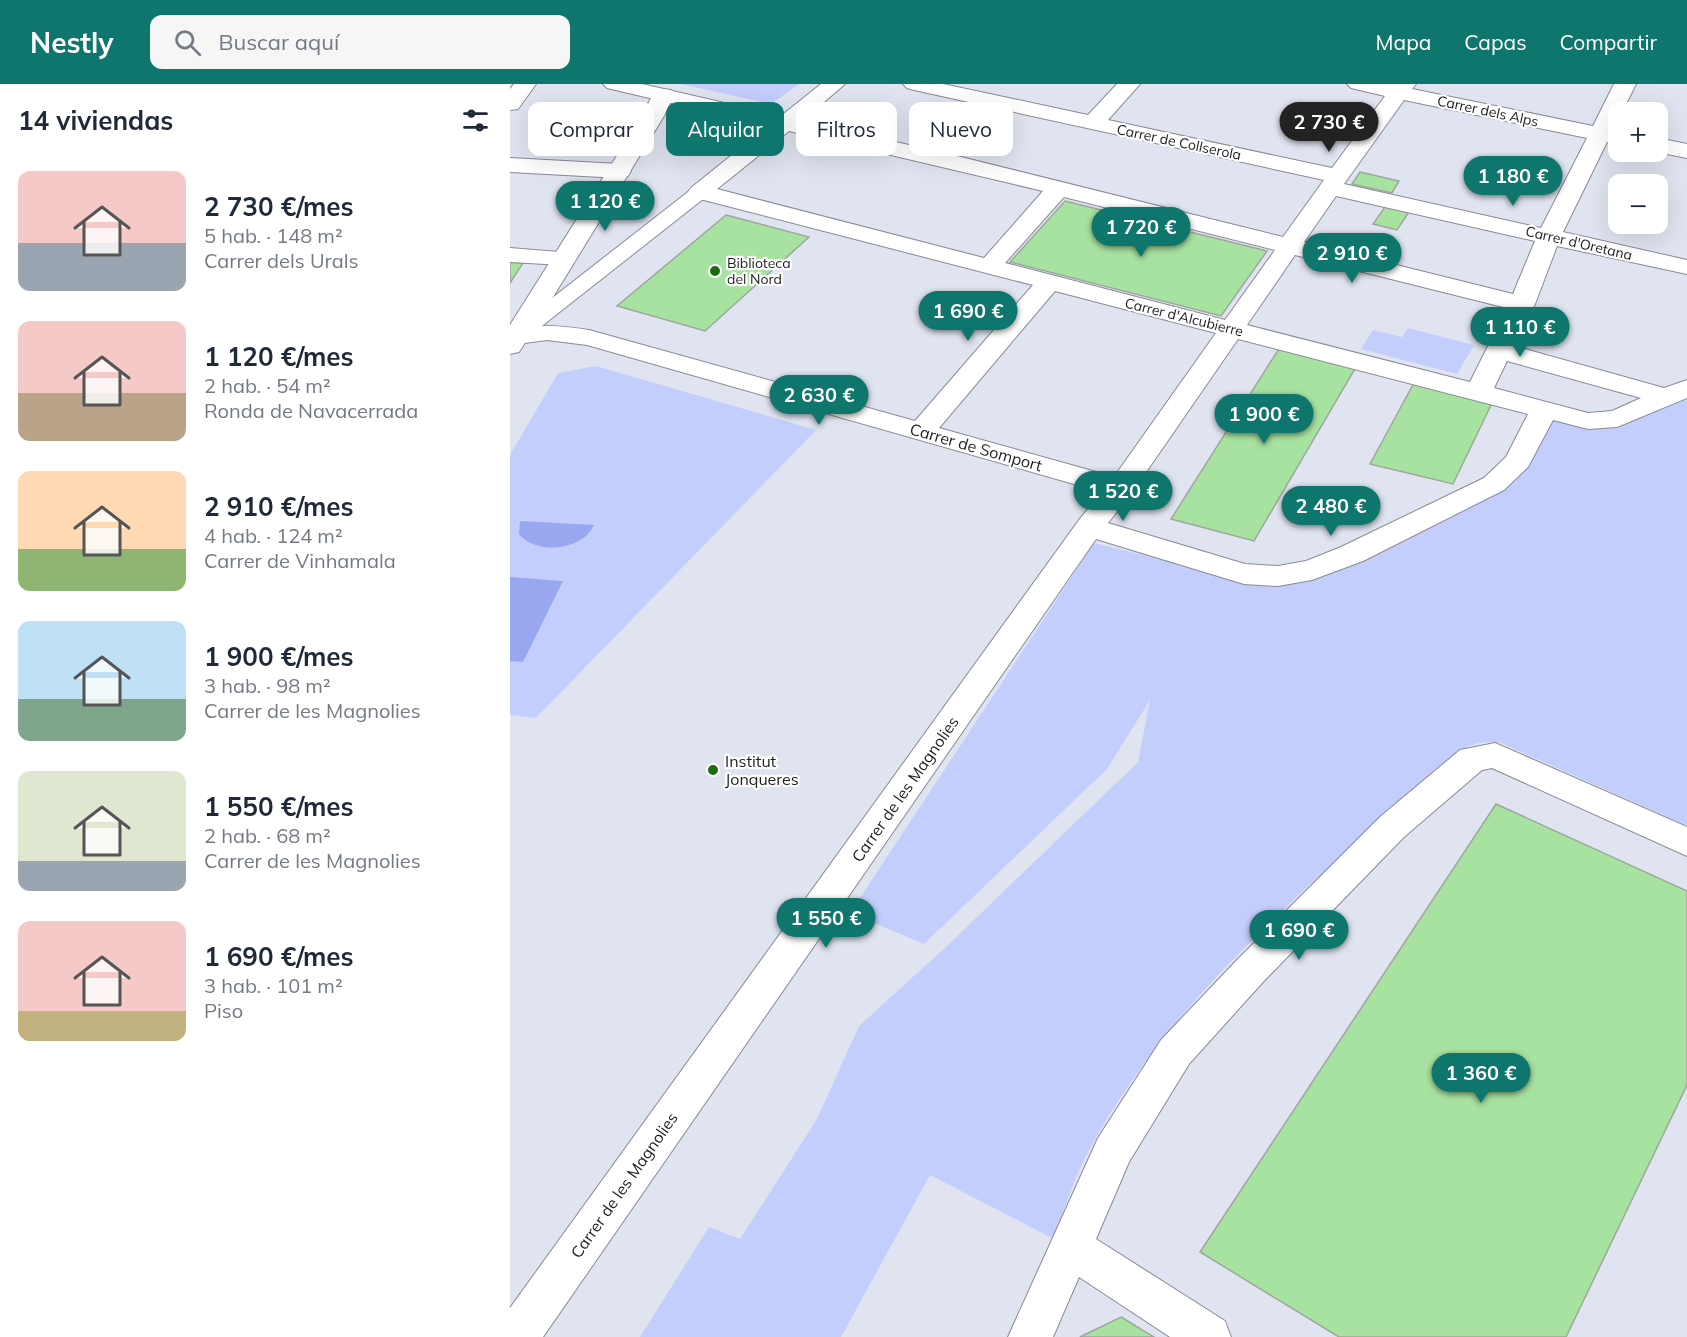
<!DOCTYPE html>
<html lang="es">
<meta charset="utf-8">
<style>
body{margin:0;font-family:Mulish,sans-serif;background:#f6f6f7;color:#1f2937;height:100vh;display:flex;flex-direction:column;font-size:22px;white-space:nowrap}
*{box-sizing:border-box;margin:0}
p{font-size:20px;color:#747a83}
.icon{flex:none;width:33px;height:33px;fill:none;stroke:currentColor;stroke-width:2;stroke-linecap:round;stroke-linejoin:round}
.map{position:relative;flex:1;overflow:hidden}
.panel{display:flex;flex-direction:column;background:#fff;width:510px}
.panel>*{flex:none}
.top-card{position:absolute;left:18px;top:18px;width:570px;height:54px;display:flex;gap:12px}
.fabs{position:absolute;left:1098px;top:18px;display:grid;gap:12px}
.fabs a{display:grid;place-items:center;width:60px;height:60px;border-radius:12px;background:#fff;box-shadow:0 6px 24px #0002;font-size:30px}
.price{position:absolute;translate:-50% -51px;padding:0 14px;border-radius:21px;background:#0f766e;color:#fff;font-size:20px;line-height:39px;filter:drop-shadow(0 2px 3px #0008)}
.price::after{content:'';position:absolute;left:50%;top:36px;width:18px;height:14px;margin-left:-9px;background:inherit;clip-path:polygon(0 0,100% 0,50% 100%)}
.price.selected{background:#222;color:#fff}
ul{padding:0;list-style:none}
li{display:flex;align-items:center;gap:18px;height:150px;padding:0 18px}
li span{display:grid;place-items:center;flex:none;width:168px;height:120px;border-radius:12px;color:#555}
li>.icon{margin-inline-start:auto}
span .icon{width:72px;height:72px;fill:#fffc;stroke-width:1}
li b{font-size:26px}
h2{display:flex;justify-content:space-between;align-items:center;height:72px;padding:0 18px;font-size:26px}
.pill{padding:0 21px;border-radius:12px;background:#fff;box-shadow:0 6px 24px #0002;font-size:21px;line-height:54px}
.pill.selected{background:#0f766e;color:#fff}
header{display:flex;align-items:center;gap:36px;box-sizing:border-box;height:84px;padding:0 30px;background:#0f766e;color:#fff}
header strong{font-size:28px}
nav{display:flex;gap:33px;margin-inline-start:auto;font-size:21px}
.search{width:420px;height:54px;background:#f6f6f7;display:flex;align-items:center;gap:15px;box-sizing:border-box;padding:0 21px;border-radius:12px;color:#747a83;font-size:22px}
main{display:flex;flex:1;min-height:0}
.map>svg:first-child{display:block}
.green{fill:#c4cefc}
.water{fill:#99a7f0}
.building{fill:#a8e2a0;stroke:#9ea79d;stroke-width:1.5}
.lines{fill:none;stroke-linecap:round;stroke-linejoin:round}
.pedestrian-casing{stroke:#888a96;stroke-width:2}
.minor-casing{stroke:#888a96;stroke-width:2}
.tertiary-casing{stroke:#888a96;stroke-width:2}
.pedestrian{fill:#fff;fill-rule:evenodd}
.minor{fill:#fff;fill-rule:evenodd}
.tertiary{fill:#fff;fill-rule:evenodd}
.poi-dot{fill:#1d6c11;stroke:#fff;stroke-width:2}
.labels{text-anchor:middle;stroke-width:4.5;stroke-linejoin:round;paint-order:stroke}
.far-street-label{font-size:14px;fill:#1d1e22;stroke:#fff}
.far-poi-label{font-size:14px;fill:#1d1e22;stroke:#fff;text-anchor:start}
.street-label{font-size:16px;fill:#1d1e22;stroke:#fff}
.poi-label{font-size:16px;fill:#1d1e22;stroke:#fff;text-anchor:start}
</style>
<header>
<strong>Nestly</strong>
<div class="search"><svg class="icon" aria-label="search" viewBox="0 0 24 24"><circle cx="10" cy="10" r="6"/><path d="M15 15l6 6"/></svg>Buscar aquí</div>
<nav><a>Mapa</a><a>Capas</a><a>Compartir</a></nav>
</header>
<main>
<section class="panel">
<h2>14 viviendas<svg class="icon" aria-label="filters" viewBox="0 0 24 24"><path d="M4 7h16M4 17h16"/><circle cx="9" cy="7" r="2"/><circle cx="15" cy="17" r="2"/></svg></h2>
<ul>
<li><span style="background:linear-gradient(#f6c9c9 60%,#9aa5b1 0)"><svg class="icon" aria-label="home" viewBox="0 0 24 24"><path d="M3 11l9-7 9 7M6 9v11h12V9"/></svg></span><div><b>2 730 €/mes</b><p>5 hab. · 148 m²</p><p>Carrer dels Urals</p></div></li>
<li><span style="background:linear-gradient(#f6c9c9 60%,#b9a48a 0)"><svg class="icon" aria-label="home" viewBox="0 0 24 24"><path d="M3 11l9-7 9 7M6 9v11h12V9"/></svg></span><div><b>1 120 €/mes</b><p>2 hab. · 54 m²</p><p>Ronda de Navacerrada</p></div></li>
<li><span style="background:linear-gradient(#ffd9b3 65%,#8fb573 0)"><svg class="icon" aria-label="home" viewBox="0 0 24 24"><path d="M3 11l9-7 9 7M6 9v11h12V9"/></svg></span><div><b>2 910 €/mes</b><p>4 hab. · 124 m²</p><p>Carrer de Vinhamala</p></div></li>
<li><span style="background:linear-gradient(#bfe0f5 65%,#7fa58c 0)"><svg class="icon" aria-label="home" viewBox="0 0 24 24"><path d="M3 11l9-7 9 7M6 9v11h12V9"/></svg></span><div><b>1 900 €/mes</b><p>3 hab. · 98 m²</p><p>Carrer de les Magnolies</p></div></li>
<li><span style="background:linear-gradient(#dfe7d0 75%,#9aa5b1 0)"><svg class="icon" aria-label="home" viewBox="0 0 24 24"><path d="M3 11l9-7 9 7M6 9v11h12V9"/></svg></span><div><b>1 550 €/mes</b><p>2 hab. · 68 m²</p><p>Carrer de les Magnolies</p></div></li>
<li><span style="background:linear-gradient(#f6c9c9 75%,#c2b280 0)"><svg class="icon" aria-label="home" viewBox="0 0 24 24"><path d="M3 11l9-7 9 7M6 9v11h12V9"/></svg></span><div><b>1 690 €/mes</b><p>3 hab. · 101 m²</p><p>Piso</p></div></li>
</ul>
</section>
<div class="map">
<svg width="1177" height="1253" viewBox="0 0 1177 1253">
<rect width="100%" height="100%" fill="#e0e4f0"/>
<path class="green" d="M171 0H289L261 20Z
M898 244 964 261 947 290 851 265 863 246 892 253Z
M86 282 306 346 26 634 0 631V371L48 289Z
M1177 311V742L991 659C973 657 962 659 946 669 814 790 658 912 575 1074 562 1099 554 1128 544 1155L420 1091 331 1253H130L199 1143 230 1155 307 1035 349 942 437 862 628 678 640 616 597 685 414 860 340 829 584 459 733 495 769 498 979 411 1042 333 1077 342Z"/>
<path class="water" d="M10 437 84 441C73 467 25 471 9 450Z
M0 493 53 497 13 578 0 577Z"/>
<path class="building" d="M850 88 889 97 882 109 842 100Z
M555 117 757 167 711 232 500 178Z
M875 123 899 128 887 146 863 140Z
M216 131 299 153 195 247 107 222Z
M0 178 13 179 0 199Z
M770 263 846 283 744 457 661 435Z
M905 297 983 317 943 400 860 380Z
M986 720 1177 807V1001L1056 1253H829L690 1168Z
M611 1233 644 1253H570Z"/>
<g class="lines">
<defs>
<path id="pedestrian" d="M190 102 197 104 199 108 197 112 14 256 0 257V247L183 104Z"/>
<path id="minor" d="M4 0H26L8 25 0 26V5Z
M93 0H132L271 32 311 0H335L292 37 439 70 773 153 814 96 404 6 397 4 393 0H433L578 31 607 0H630L598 36 822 84 875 12 841 4 837 0H906L902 5 1083 42 1104 0H1126L1112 28H1108V35L1103 46 1108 47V61L1097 58 1053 148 1177 176V190L1047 162 1025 220 1004 262 1154 304 1177 296V314L1107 343 1078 345 1043 336 1018 383 994 406 853 477 802 496 768 502 734 500 586 455 33 1253H0V1224L569 436 592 408 77 261 37 256 7 260 0 258V246C27 239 52 242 79 246L405 337 523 201 182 113 178 108 182 103 258 42 97 4ZM894 16 1077 54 1031 144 834 100ZM279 47 533 107 474 174 207 105ZM826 112 1025 157 1003 210 794 158ZM554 113 765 166 715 236 495 179ZM785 171 997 224 960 298 737 241ZM545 207 706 249 604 393 429 344ZM728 255 1018 330 996 373 974 394 831 463 796 477 768 482 735 480 598 439 621 410ZM997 277 1131 314 1102 327 1078 329 984 304Z
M1148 54 1177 60V74L1147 68Z
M0 74 110 80 118 82 121 87 118 92 110 94 0 88Z
M0 164 62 169 65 174 62 179 53 181 0 178Z
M985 659 1177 743V772L982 684 972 686 894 753 752 899 679 980 619 1078 586 1155 715 1237 721 1253H660L569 1193 543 1253H498L588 1054 651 956 726 877 870 733 950 666Z"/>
<path id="tertiary" d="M153 5 161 6 164 11 154 32 13 262 9 268 0 270V241L132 32 145 6Z"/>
</defs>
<use href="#pedestrian" class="pedestrian-casing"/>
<use href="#minor" class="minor-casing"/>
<use href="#tertiary" class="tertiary-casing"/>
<use href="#pedestrian" class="pedestrian"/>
<use href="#minor" class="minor"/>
<use href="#tertiary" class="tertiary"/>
</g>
<g class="poi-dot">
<circle cx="205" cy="187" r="6"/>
<circle cx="203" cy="686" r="6"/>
</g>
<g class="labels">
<g class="far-street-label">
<text transform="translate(978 27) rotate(12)" y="5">Carrer dels Alps</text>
<text transform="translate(669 58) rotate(12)" y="5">Carrer de Collserola</text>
<text transform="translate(1069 159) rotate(13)" y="5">Carrer d'Oretana</text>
<text transform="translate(674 233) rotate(14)" y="5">Carrer d'Alcubierre</text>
</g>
<g class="far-poi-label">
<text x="217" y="184">Biblioteca<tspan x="217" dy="16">del Nord</tspan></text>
</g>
<g class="street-label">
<text transform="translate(466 363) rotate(16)" y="6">Carrer de Somport</text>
<text transform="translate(395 705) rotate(-55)" y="6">Carrer de les Magnolies</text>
<text transform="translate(114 1101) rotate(-55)" y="6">Carrer de les Magnolies</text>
</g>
<g class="poi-label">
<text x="215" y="683">Institut<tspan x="215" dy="18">Jonqueres</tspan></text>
</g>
</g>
</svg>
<div class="fabs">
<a>+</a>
<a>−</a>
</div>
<b class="price selected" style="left:819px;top:69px">2 730 €</b>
<b class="price" style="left:1003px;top:123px">1 180 €</b>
<b class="price" style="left:95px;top:148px">1 120 €</b>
<b class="price" style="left:631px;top:174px">1 720 €</b>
<b class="price" style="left:842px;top:200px">2 910 €</b>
<b class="price" style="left:458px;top:258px">1 690 €</b>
<b class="price" style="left:1010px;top:274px">1 110 €</b>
<b class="price" style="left:309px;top:342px">2 630 €</b>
<b class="price" style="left:754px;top:361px">1 900 €</b>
<b class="price" style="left:613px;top:438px">1 520 €</b>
<b class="price" style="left:821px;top:453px">2 480 €</b>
<b class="price" style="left:316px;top:865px">1 550 €</b>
<b class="price" style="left:789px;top:877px">1 690 €</b>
<b class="price" style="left:971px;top:1020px">1 360 €</b>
<div class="top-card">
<a class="pill">Comprar</a>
<a class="pill selected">Alquilar</a>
<a class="pill">Filtros</a>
<a class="pill">Nuevo</a>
</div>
</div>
</main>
